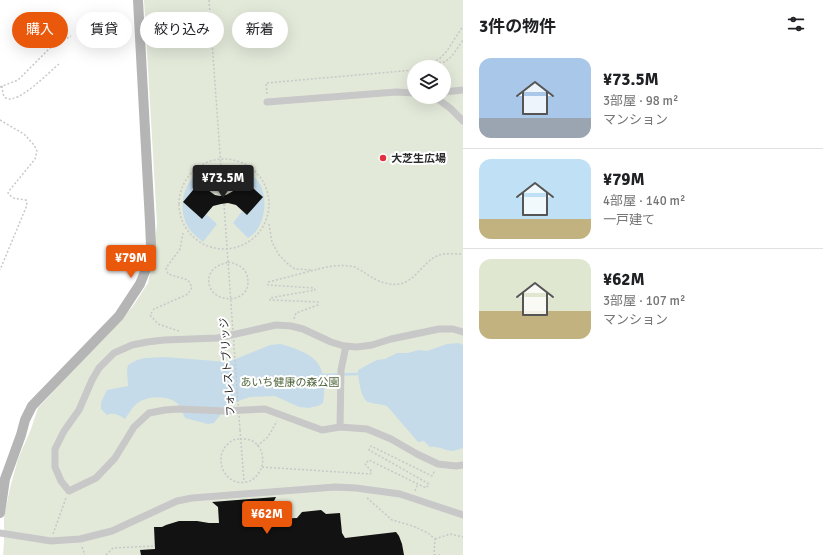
<!DOCTYPE html>
<html lang="ja">
<meta charset="utf-8">
<style>
body{margin:0;font-family:Signika,"Noto Sans JP",sans-serif;background:#f2f2f2;color:#202124;height:100vh;display:flex;flex-direction:column;font-size:15px;white-space:nowrap}
*{box-sizing:border-box;margin:0}
p{font-size:13px;color:#757577}
.icon{flex:none;width:22px;height:22px;fill:none;stroke:currentColor;stroke-width:2;stroke-linecap:round;stroke-linejoin:round}
.map{position:relative;flex:1;overflow:hidden}
.side{display:flex;flex-direction:column;background:#fff;width:360px}
.side>*{flex:none}
.top-card{position:absolute;left:12px;top:12px;width:380px;height:36px;display:flex;gap:8px}
.buttons{position:absolute;left:407px;top:60px;display:grid;gap:8px}
.buttons a{display:grid;place-items:center;width:44px;height:44px;border-radius:50%;background:#fff;box-shadow:0 4px 16px #0002;font-size:20px}
.price{position:absolute;translate:-50% -34px;padding:0 9px;border-radius:4px;background:#ea580c;color:#fff;font-size:13px;line-height:26px;filter:drop-shadow(0 1px 2px #0008)}
.price::after{content:'';position:absolute;left:50%;top:24px;width:12px;height:9px;margin-left:-6px;background:inherit;clip-path:polygon(0 0,100% 0,50% 100%)}
.price.current{background:#222;color:#fff}
ul{padding:0;list-style:none}
li{display:flex;align-items:center;gap:12px;height:100px;padding:0 16px}
li+li{border-top:1px solid #e0e0e0}
li span{display:grid;place-items:center;flex:none;width:112px;height:80px;border-radius:12px;color:#555}
li>.icon{margin-inline-start:auto}
span .icon{width:48px;height:48px;fill:#fffc;stroke-width:1}
li b{font-size:17px}
h2{display:flex;justify-content:space-between;align-items:center;height:48px;padding:0 16px;font-size:17px}
.tag{padding:0 14px;border-radius:18px;background:#fff;box-shadow:0 4px 16px #0002;font-size:14px;line-height:36px}
.tag.current{background:#ea580c;color:#fff}
main{display:flex;flex:1;min-height:0}
.map>svg:first-child{display:block}
.green{fill:#e2e9d9;fill-rule:evenodd}
.water{fill:#c5dbe9}
.lines{fill:none;stroke-linecap:round;stroke-linejoin:round}
.stream{stroke:#c5dbe9;stroke-width:2.5}
.building{fill:#121212}
.path{stroke:#c8c8c8;stroke-width:1.5;stroke-dasharray:2 2;stroke-linecap:butt}
.street{stroke:#c8c8c8;stroke-width:7}
.secondary{stroke:#b5b5b5;stroke-width:10}
.path-bridge{stroke:#c8c8c8;stroke-width:1.5;stroke-dasharray:2 2;stroke-linecap:butt}
.poi-dot{fill:#e0303e;stroke:#fff;stroke-width:1.5}
.labels{text-anchor:middle;stroke-width:4;stroke-linejoin:round;paint-order:stroke}
.poi-label{font-size:11px;font-weight:bold;fill:#2b2b2b;stroke:#fff;text-anchor:start}
.street-label{font-size:11px;fill:#2b2b2b;stroke:#fff}
.park-label{font-size:11px;fill:#4f653b;stroke:#fff}
</style>
<main>
<div class="map">
<svg width="463" height="555" viewBox="0 0 463 555">
<rect width="100%" height="100%" fill="#fff"/>
<path class="green" d="M144 0H463V555H3L4 542V517L10 488 18 459 31 429 38 408 133 306 148 283 154 252 157 224ZM414 67H444V97H414Z"/>
<path class="water" d="M240 167C248 171 257 178 261 186 267 200 265 219 256 231 254 234 251 236 248 238L233 223 250 201 228 182Z
M201 170 216 183 197 206 217 224 203 242C199 238 193 234 189 229 177 210 182 183 201 170Z
M459 343 463 345V448C460 449 456 450 453 451 445 451 439 446 430 447L424 441 418 442 387 406C381 404 374 404 368 402 361 399 358 378 358 370L377 360 385 359 397 353H408L419 350 427 351 447 344Z
M280 344C292 347 313 354 319 365 325 376 325 391 323 403L318 406 308 408 299 407 275 396 250 397 229 404 224 407 221 414 214 423 208 424 185 418C183 414 182 410 180 406 171 395 150 395 139 402 133 406 129 413 125 419 119 415 114 412 107 415L101 409V402L107 390 128 386 127 370 128 365 137 360 145 358 165 357 228 362 270 345Z"/>
<g class="lines">
<path class="stream" d="M322 375 358 374"/>
</g>
<path class="building" d="M244 180 263 197 247 215 236 205 228 203 221 204 213 206 202 219 183 202 199 183 212 193 215 195 220 196 226 195 235 190Z
M276 497 273 503V519L297 518 302 512 321 510 326 514 340 513 342 533 345 538 396 532 399 536 402 544 404 555H141L140 550 155 549 154 527H162L166 525 179 521H197L209 523H219L218 507 212 502Z"/>
<g class="lines">
<path class="path" d="M209 0 223 195
M435 63 445 62 452 56 463 40
M426 67 440 58 447 51 463 26
M2 86C3 90 2 96 6 98 18 105 50 71 59 64
M0 87 18 80 50 48 71 36
M267 94 266 83 414 70
M0 120 24 134 34 145 37 151 35 159 9 191 8 193C14 201 18 198 26 200L27 205 0 270
M179 204a45 45 0 1 1 90 0a45 45 0 1 1-90 0Z
M224 204 231 304
M269 224 272 242 279 255 289 265 295 269 311 270
M228 262C239 264 248 269 248 282 248 286 247 290 244 293 236 301 223 300 215 294 206 286 207 273 216 267 220 264 224 264 228 262Z
M318 269C331 266 342 264 355 267 358 269 362 271 365 273 375 280 387 286 400 284 417 280 423 261 439 255 444 253 456 254 463 254
M294 319 296 313 318 305V302L270 300V298L315 290 314 288 268 285V282L319 269
M179 331 158 324 150 315 154 309 188 294 192 287 188 280 168 274 166 268 180 249 183 233
M240 430 244 482
M240 439C243 439 247 439 250 440 262 444 266 460 260 471 257 476 253 481 246 482 224 487 212 456 229 443 232 440 236 439 240 439Z
M257 446 268 437 277 421
M262 467 370 474 372 472 365 464 369 460 426 488 429 484 369 450 371 446 432 476 434 472 433 471
M415 491 418 484
M367 498 392 520 413 526 428 533 435 539 434 555
M53 534 66 498
M435 539 450 534 463 537
M82 547 85 555
M106 555 113 548 155 546
M434 555H440"/>
<path class="street" d="M444 92 463 90
M430 97 439 100 450 108 463 121
M267 102 396 92 414 93
M463 332 453 329H439L391 339 372 345 357 347 344 346 331 342 303 329 291 326 276 325 218 338 164 340 147 342 132 345 114 353 99 368 92 380 79 410 64 431 55 449V467L61 481 69 491 96 478 115 458 134 427 149 413 165 410 179 409 224 411 265 409 322 430 340 427 367 429 391 439 417 454 438 464 456 466 463 465
M340 427 341 370 346 346
M0 533 51 541 80 539 112 531 177 501 192 498 335 487 356 488 400 494 463 515"/>
<path class="secondary" d="M0 513 5 479 21 435 25 420 32 406 119 316 140 284 148 264 151 246 150 222 147 167 138 0"/>
<path class="path-bridge" d="M231 304 240 430"/>
</g>
<circle class="poi-dot" cx="383" cy="158" r="4"/>
<g class="labels">
<g class="poi-label">
<text x="391" y="162">大芝生広場</text>
</g>
<g class="street-label">
<text transform="translate(227 367) rotate(-94)" y="4">フォレストブリッジ</text>
</g>
<g class="park-label">
<text x="290" y="386">あいち健康の森公園</text>
</g>
</g>
</svg>
<div class="buttons">
<a><svg class="icon" aria-label="layers" viewBox="0 0 24 24"><path d="M12 4l9 5-9 5-9-5zM3 14l9 5 9-5"/></svg></a>
</div>
<b class="price current" style="left:223px;top:199px">¥73.5M</b>
<b class="price" style="left:131px;top:279px">¥79M</b>
<b class="price" style="left:267px;top:535px">¥62M</b>
<div class="top-card">
<a class="tag current">購入</a>
<a class="tag">賃貸</a>
<a class="tag">絞り込み</a>
<a class="tag">新着</a>
</div>
</div>
<section class="side">
<h2>3件の物件<svg class="icon" aria-label="filters" viewBox="0 0 24 24"><path d="M4 7h16M4 17h16"/><circle cx="9" cy="7" r="2"/><circle cx="15" cy="17" r="2"/></svg></h2>
<ul>
<li><span style="background:linear-gradient(#a9c7e8 75%,#9aa5b1 0)"><svg class="icon" aria-label="home" viewBox="0 0 24 24"><path d="M3 11l9-7 9 7M6 9v11h12V9"/></svg></span><div><b>¥73.5M</b><p>3部屋 · 98 m²</p><p>マンション</p></div></li>
<li><span style="background:linear-gradient(#bfe0f5 75%,#c2b280 0)"><svg class="icon" aria-label="home" viewBox="0 0 24 24"><path d="M3 11l9-7 9 7M6 9v11h12V9"/></svg></span><div><b>¥79M</b><p>4部屋 · 140 m²</p><p>一戸建て</p></div></li>
<li><span style="background:linear-gradient(#dfe7d0 65%,#c2b280 0)"><svg class="icon" aria-label="home" viewBox="0 0 24 24"><path d="M3 11l9-7 9 7M6 9v11h12V9"/></svg></span><div><b>¥62M</b><p>3部屋 · 107 m²</p><p>マンション</p></div></li>
</ul>
</section>
</main>
